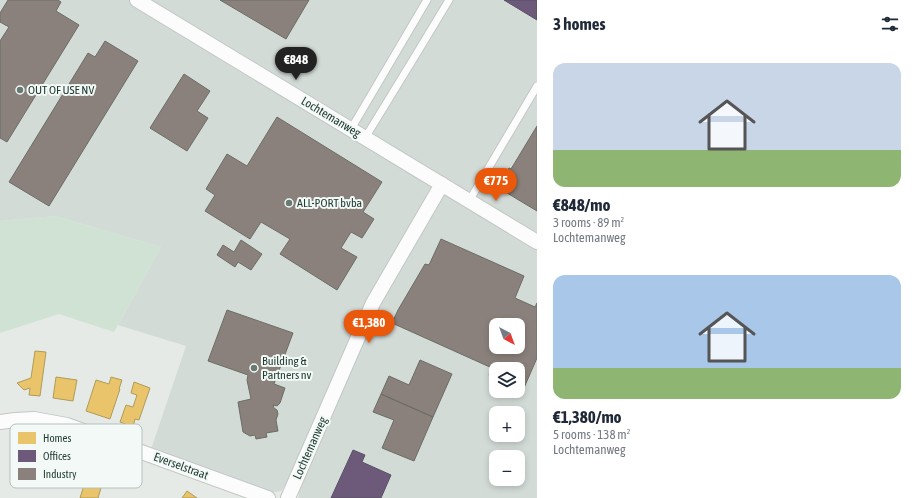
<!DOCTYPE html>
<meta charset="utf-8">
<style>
body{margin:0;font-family:"Asap Condensed",sans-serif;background:#f2f2f3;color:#1f2937;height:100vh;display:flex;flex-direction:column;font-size:15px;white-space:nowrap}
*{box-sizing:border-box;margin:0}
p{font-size:13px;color:#747a83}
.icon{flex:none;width:22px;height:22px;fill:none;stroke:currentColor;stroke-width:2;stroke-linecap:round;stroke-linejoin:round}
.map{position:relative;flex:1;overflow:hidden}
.drawer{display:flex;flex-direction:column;background:#fff;width:380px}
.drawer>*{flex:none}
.needle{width:26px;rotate:139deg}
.controls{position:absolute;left:489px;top:318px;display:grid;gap:8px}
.controls a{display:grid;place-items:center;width:36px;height:36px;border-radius:8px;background:#fff;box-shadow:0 2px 6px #0003;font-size:20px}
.price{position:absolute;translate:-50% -34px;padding:0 9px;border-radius:14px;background:#ea580c;color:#fff;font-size:13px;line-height:26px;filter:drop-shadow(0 1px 2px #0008)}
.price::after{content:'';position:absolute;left:50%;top:24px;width:12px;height:9px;margin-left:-6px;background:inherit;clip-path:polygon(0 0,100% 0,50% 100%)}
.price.active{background:#222;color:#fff}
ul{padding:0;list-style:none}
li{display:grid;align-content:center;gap:8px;height:212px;padding:0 16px}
li span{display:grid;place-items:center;height:124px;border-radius:12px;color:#555}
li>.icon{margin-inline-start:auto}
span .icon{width:72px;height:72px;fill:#fffc;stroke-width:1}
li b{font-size:17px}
h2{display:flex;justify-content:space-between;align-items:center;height:48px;padding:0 16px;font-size:17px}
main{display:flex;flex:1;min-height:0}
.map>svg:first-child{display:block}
.built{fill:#d3dbd7;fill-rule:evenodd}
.green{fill:#cfe2d3}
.homes{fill:#e9c46a;stroke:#ae9c5a}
.offices{fill:#6d597a;stroke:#575165}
.industry{fill:#8a817c;stroke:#6b6d66;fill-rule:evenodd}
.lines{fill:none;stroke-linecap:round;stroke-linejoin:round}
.lane-casing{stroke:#c2c7c4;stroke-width:9}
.street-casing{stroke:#c2c7c4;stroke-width:16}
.lane{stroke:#fbfcfb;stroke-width:7}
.street{stroke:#fbfcfb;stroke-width:14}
.poi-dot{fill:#677a73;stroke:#f3f9f6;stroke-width:1.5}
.labels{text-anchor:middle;stroke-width:4;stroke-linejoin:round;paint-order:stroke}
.poi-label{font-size:12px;fill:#233d34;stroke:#f3f9f6;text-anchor:start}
.street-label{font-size:12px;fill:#233d34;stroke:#f3f9f6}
.key{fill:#f3f9f6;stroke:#b5c1bc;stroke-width:1}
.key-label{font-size:11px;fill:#233d34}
</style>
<main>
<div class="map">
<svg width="537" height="498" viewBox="0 0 537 498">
<rect width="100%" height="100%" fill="#e5eae7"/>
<path class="built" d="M0 0H537V498H298L299 496 298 490 286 484 281 491 275 492H271L151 449 186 346 118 325 161 247 55 216 0 221ZM496 325H518V347H496ZM496 369H518V391H496ZM496 413H518V435H496ZM496 457H518V479H496Z"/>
<path class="green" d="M55 216 161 247 114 332 59 314 0 333V221Z"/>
<path class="homes" d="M35 351 46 352 40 396 29 395 30 388 24 390 17 383 31 378Z
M56 377 77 380 73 401 53 398Z
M111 377 122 380 119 389H120L110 419 86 411 96 380 109 384Z
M134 382 150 388 139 420 135 419 133 427 120 422 126 405 133 407 137 395 131 393Z
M96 446 112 451 98 498H80Z
M187 491 197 498H182Z"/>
<path class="offices" d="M504 0H537V20Z
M353 450 365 455 362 462 391 475 381 498H331Z"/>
<path class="industry" d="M8 0H58L61 2 56 11 79 25 7 142 0 138V41L9 27 0 22V13Z
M220 0H309L286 39Z
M105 41 138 61 49 206 9 182 88 53 95 57Z
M184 74 210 91 197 111 208 118 187 151 150 128Z
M277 117 382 182 363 212 374 219 362 238 351 232 341 248 357 257 337 290 280 254 290 239 261 222 250 239 205 211 215 195 206 189 227 154 247 166Z
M537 126V211L497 187 509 168 511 169Z
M441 239 524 276 515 298 535 307 537 303V358L523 390 518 388V369H496V379L489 375 492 368 392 323 398 310 425 264 429 265ZM496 325H518V347H496Z
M241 240 262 254 251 270 238 262 235 267 217 255 223 245 234 252Z
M227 310 293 333 274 384 285 388 280 403 277 406 273 405 274 408 277 410 278 414 276 420 278 431 266 433 267 437 256 439 255 435 250 436 243 432 238 402 251 399 247 380 248 375 208 361Z
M420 360 452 374 433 417 381 394 389 376 409 385Z
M381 394 433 417 414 461 382 448 394 420 373 412Z"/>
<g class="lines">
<defs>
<path id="lane" d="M351 129 427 0
M365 138 417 53 449 0
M469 201 537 86"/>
<path id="street" d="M137 0 537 242
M0 422 15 420 34 419 67 425 268 498
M288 498 373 303 442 184"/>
</defs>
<use href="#lane" class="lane-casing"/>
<use href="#street" class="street-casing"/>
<use href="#lane" class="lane"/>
<use href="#street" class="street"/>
</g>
<g class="poi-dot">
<circle cx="20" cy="90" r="4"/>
<circle cx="289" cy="203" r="4"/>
<circle cx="254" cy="368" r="4"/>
</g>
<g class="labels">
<g class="poi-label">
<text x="28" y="94">OUT OF USE NV</text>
<text x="297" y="207">ALL-PORT bvba</text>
<text x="262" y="365">Building &amp;<tspan x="262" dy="14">Partners nv</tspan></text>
</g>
<g class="street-label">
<text transform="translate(331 117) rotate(31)" y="4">Lochtemanweg</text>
<text transform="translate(310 448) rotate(-66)" y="4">Lochtemanweg</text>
<text transform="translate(181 466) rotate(20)" y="4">Everselstraat</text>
</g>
</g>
<rect x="10" y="424" width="132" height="64" rx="6" class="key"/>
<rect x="18" y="432" width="18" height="12" fill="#e9c46a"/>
<rect x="18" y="450" width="18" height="12" fill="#6d597a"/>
<rect x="18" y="468" width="18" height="12" fill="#8a817c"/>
<g class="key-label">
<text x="43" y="442">Homes</text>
<text x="43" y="460">Offices</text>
<text x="43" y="478">Industry</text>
</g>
</svg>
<div class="controls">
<a><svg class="needle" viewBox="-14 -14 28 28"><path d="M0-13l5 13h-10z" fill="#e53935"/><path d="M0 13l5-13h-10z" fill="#747a83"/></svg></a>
<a><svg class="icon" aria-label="layers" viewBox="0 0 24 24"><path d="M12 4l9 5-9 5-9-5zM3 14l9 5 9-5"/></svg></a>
<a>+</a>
<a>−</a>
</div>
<b class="price active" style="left:296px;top:81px">€848</b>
<b class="price" style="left:496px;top:202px">€775</b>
<b class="price" style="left:369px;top:344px">€1,380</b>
</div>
<section class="drawer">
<h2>3 homes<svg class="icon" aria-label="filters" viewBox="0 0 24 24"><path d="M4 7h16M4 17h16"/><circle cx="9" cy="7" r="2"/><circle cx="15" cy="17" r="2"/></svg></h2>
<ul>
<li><span style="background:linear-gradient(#c9d6e8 70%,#8fb573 0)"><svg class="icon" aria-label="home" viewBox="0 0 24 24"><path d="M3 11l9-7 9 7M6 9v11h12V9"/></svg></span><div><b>€848/mo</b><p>3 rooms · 89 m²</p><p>Lochtemanweg</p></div></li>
<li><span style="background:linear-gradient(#a9c7e8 75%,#8fb573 0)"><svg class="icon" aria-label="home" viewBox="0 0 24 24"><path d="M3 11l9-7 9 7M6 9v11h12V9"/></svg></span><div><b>€1,380/mo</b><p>5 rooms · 138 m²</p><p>Lochtemanweg</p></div></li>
</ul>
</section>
</main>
